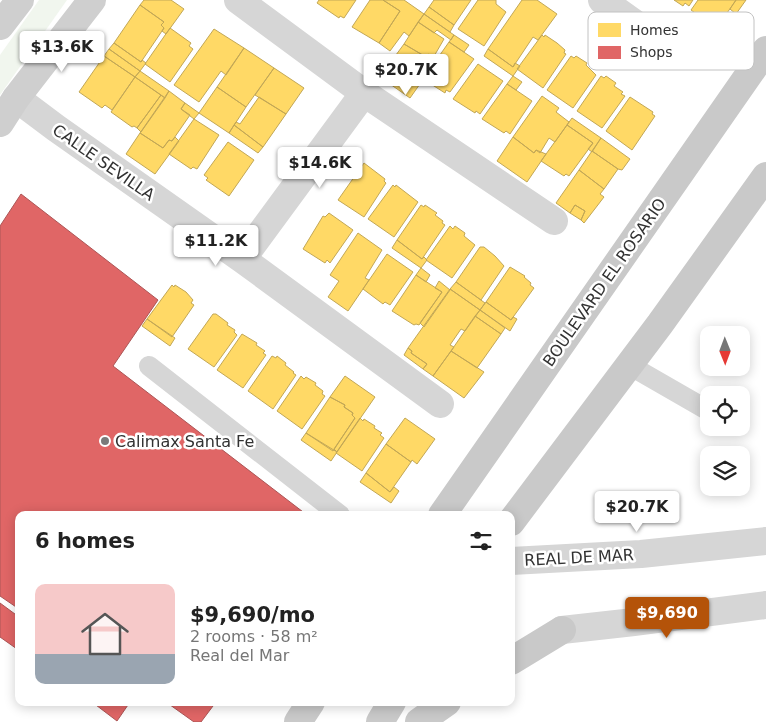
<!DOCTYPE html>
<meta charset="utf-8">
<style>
body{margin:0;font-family:"DejaVu Sans",sans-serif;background:#f2f2f2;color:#222;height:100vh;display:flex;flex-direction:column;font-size:19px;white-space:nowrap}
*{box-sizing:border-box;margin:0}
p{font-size:16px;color:#767676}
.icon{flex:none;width:28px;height:28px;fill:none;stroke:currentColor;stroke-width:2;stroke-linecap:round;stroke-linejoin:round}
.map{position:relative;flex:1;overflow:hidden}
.sheet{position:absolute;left:15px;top:511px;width:500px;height:195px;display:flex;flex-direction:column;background:#fff;border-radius:10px;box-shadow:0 2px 12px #0003}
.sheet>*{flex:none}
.needle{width:32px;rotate:179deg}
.fabs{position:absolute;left:700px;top:326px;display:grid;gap:10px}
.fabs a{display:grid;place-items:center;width:50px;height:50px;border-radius:10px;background:#fff;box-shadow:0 2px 12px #0003;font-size:25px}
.price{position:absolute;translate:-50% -42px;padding:0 11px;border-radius:5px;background:#fff;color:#222;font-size:16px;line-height:32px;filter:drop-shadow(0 1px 2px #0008)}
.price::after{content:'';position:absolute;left:50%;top:30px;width:15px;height:11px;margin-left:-8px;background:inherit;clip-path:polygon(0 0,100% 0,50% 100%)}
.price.selected{background:#b45309;color:#fff}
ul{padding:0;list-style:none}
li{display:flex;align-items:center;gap:15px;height:125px;padding:0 20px}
li span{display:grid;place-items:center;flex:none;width:140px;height:100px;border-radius:10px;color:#555}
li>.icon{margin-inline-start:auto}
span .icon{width:60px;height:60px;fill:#fffc;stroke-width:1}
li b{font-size:21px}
h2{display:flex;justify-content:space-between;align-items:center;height:60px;padding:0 20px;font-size:21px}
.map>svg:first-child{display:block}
.green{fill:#f1f6ee}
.homes{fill:#ffd966;stroke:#c2a756}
.shops{fill:#e06666;stroke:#ac5656}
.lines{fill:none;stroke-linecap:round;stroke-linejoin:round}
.service{stroke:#d6d6d6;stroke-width:20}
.minor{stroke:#d6d6d6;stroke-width:28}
.tertiary{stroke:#d6d6d6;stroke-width:28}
.secondary{stroke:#cfcfcf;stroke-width:28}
.primary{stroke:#c9c9c9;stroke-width:28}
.poi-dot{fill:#7a7a7a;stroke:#fff;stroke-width:2}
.labels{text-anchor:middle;stroke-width:5;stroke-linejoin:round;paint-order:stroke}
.street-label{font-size:16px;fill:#323232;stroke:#fff}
.poi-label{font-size:16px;fill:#323232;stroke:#fff;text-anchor:start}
.key{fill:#fff;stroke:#c2c2c2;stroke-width:1}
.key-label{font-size:14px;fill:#323232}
</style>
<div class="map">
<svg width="766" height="722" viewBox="0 0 766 722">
<rect width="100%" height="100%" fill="#fff"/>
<path class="green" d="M39 0H67L0 95V55Z"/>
<path class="homes" d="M144 0H171L184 9 166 34 162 31 164 28 161 25 164 22 140 5Z
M319 0H356L344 18 340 16 339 18 317 3Z
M370 0H383L400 11 379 43 352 27Z
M383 0H404L424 14 409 36 404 32 390 51 379 43 400 11Z
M434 0H471L454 25 429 7Z
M478 0H496V4L506 12 484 46 458 29Z
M522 0H537L557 14 538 40 533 37 513 67 488 49Z
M674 0H693L689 6 685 3 683 6Z
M698 0H736L718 26 714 24 713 26 691 10Z
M736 0H746L736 14 730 9Z
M140 5 164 22 161 25 164 28 141 62 114 43Z
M429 7 454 25 450 32 424 14Z
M424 14 454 35 451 40 437 30 434 33 418 22Z
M418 22 444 39 433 58 428 54 426 57 404 44Z
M170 28 191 43 189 46 193 49 170 82 145 64Z
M214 29 244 48 226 75 221 71 199 102 174 85Z
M454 35 469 45 464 52 449 42Z
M542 35 544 37 545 35 557 43 565 50 564 53 566 54 543 88 517 69Z
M449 42 474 59 450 92 446 90 445 93 423 79Z
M114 43 141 62 142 60 146 63 140 71 109 49Z
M404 44 426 57 428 54 433 58 422 71 427 74 410 98 390 84 392 81 382 74Z
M244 48 274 68 246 107 217 87Z
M109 49 140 71 135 77 104 56Z
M488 49 513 67 515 63 520 66 513 76 484 56Z
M104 56 135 77 112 110 105 105 102 108 79 92Z
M571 56 574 58 576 56 587 63 586 65 596 75 573 108 547 90Z
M478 64 503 81 480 114 476 111 475 113 453 99Z
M274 68 304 88 286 114 255 95Z
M140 71 169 91 165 98 135 77Z
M513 76 522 82 516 90 507 84Z
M601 76 604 78 606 76 616 83 614 86 623 92 621 94 625 96 602 128 577 111Z
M135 77 161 95 137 128 134 126 132 127 111 112Z
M507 84 532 101 510 134 506 131 504 133 482 119Z
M217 87 246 107 229 133 199 113Z
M169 91 185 103 181 109 190 115 172 141 169 140 163 148 140 133Z
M161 95 165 98 141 132 137 128Z
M542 96 559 108 556 112 569 122 555 142 549 138 540 153 536 150 534 153 513 137Z
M259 97 286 114 263 147 234 125 236 122 240 124Z
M630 97 653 112 652 114 655 116 632 150 606 131Z
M185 103 199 113 194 119 181 109Z
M572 118 601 138 592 152 588 149 593 143 567 125Z
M194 119 219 135 197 169 193 167 191 169 169 154Z
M234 125 263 147 258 153 229 133Z
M567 125 593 143 569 176 566 174 564 176 541 161Z
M140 133 163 148 169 140 172 141 175 137 179 141 155 174 126 154Z
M513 137 534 153 536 150 546 154 527 182 497 161Z
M601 138 630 159 622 170 618 169 592 151Z
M228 142 254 160 229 196 206 180 208 178 204 175Z
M592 151 618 169 604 189 579 170Z
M364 163 385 179 384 181 386 183 364 217 338 200Z
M579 170 604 189 600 194 604 197 584 223 581 220 585 211 575 205 570 213 556 203Z
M393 185 395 187 396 185 418 202 394 237 368 219Z
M421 205 424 207 425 205 437 213 435 215 443 221 442 223 445 225 422 259 397 240Z
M575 205 585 211 581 220 570 213Z
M329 213 353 230 330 263 327 260 325 263 303 249 323 216 325 217Z
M450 226 453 229 455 226 465 233 464 236 475 245 452 278 426 260Z
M358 233 382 250 365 278 369 280 348 311 328 297 339 281 330 275Z
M397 240 422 259 424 257 427 260 421 268 392 248Z
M480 247H484L495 256 504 266 481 300 456 282Z
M387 254 413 272 390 305 385 302 383 304 363 289Z
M510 267 525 276 524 277 531 283 530 285 534 288 511 320 486 302Z
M421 268 430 275 426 282 416 275Z
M416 275 442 292 419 325 416 324 414 325 392 311Z
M439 281 450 290 424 327 420 323 442 292 435 288Z
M456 282 485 303 480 310 450 289Z
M172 285 174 287 175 285 186 292 193 300 191 303 194 305 172 337 147 319Z
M450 289 480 310 465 331 461 329 450 345 454 347 433 376 423 369 427 364 411 353 412 351 408 348Z
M486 302 511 320 513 317 517 319 510 331 480 310Z
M480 310 505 328 501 334 475 316Z
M213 314H216L228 323 227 325 235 330 234 332 237 335 214 367 188 349Z
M475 316 501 334 477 368 451 351Z
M147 319 175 338 170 346 142 326Z
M242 334 257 343 256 345 265 351 263 353 266 355 243 388 217 370Z
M408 348 412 351 411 353 427 364 423 369 404 355Z
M451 351 484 372 464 398 433 376Z
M272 356 276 358 277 356 286 363 285 365 294 372 293 373 296 375 273 409 248 391Z
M301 376 304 379 306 377 316 383 315 385 323 391 322 394 325 396 302 429 277 411Z
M345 376 375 397 337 452 334 449 355 418 352 415 353 413 344 407 345 405 330 397Z
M330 397 345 405 344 407 353 413 352 415 355 418 333 451 306 433Z
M360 418 363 421 364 419 375 426 374 428 382 433 380 435 384 438 362 471 336 453Z
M405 418 435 439 417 464 412 460 411 462 386 444Z
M306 433 337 452 331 461 301 440Z
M386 444 411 462 390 492 366 473Z
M366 473 390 492 394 487 399 491 391 503 360 482Z"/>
<path class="shops" d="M21 194 158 300 113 366 307 515H19V609L0 596V226Z
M0 603 19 617V646L17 649 0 637Z
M92 702H130L117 721Z
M166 702H216L201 722H194Z"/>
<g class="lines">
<path class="service" d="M629 365 709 411
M149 366 340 515"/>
<path class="minor" d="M238 0 364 93 554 221
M602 0 662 43
M16 98 56 128 242 259 440 404
M242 259 364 93"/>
<path class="tertiary" d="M511 561 641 554 766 541
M562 630 634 622 766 605"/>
<path class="secondary" d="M0 26 20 0
M0 123 16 98 92 0"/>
<path class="primary" d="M442 515 766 50
M511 522 660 324 766 176
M511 661 562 630
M298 722 311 702
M380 722 392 702
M419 722 447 702"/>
</g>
<circle class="poi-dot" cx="105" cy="441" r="5"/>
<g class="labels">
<g class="street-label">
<text transform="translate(104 162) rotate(35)" y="6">CALLE SEVILLA</text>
<text transform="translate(604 282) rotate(-55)" y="6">BOULEVARD EL ROSARIO</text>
<text transform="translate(579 557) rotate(-3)" y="6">REAL DE MAR</text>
</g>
<g class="poi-label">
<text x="115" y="447">Calimax Santa Fe</text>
</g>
</g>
<rect x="588" y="12" width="166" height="58" rx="8" class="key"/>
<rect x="598" y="23" width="23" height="14" fill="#ffd966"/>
<rect x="598" y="46" width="23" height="13" fill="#e06666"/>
<g class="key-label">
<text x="630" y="35">Homes</text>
<text x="630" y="57">Shops</text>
</g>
</svg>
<div class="fabs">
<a><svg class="needle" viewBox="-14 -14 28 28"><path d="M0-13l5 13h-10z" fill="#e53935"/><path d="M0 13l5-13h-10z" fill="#767676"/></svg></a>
<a><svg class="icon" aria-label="locate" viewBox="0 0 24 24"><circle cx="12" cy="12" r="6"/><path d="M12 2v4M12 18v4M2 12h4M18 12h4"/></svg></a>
<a><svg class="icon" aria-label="layers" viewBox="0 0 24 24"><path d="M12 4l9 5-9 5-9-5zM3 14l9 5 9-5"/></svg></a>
</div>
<b class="price" style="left:62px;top:73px">$13.6K</b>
<b class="price" style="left:406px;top:96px">$20.7K</b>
<b class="price" style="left:320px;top:189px">$14.6K</b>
<b class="price" style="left:216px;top:267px">$11.2K</b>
<b class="price" style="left:637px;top:533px">$20.7K</b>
<b class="price selected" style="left:667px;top:639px">$9,690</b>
<section class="sheet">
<h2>6 homes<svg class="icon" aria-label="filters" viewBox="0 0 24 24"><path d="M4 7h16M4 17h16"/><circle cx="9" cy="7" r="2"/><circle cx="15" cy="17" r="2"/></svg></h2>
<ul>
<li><span style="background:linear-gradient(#f6c9c9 70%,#9aa5b1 0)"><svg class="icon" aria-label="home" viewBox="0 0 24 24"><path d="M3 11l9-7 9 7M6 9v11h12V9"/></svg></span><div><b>$9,690/mo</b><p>2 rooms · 58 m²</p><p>Real del Mar</p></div></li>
</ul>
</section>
</div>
